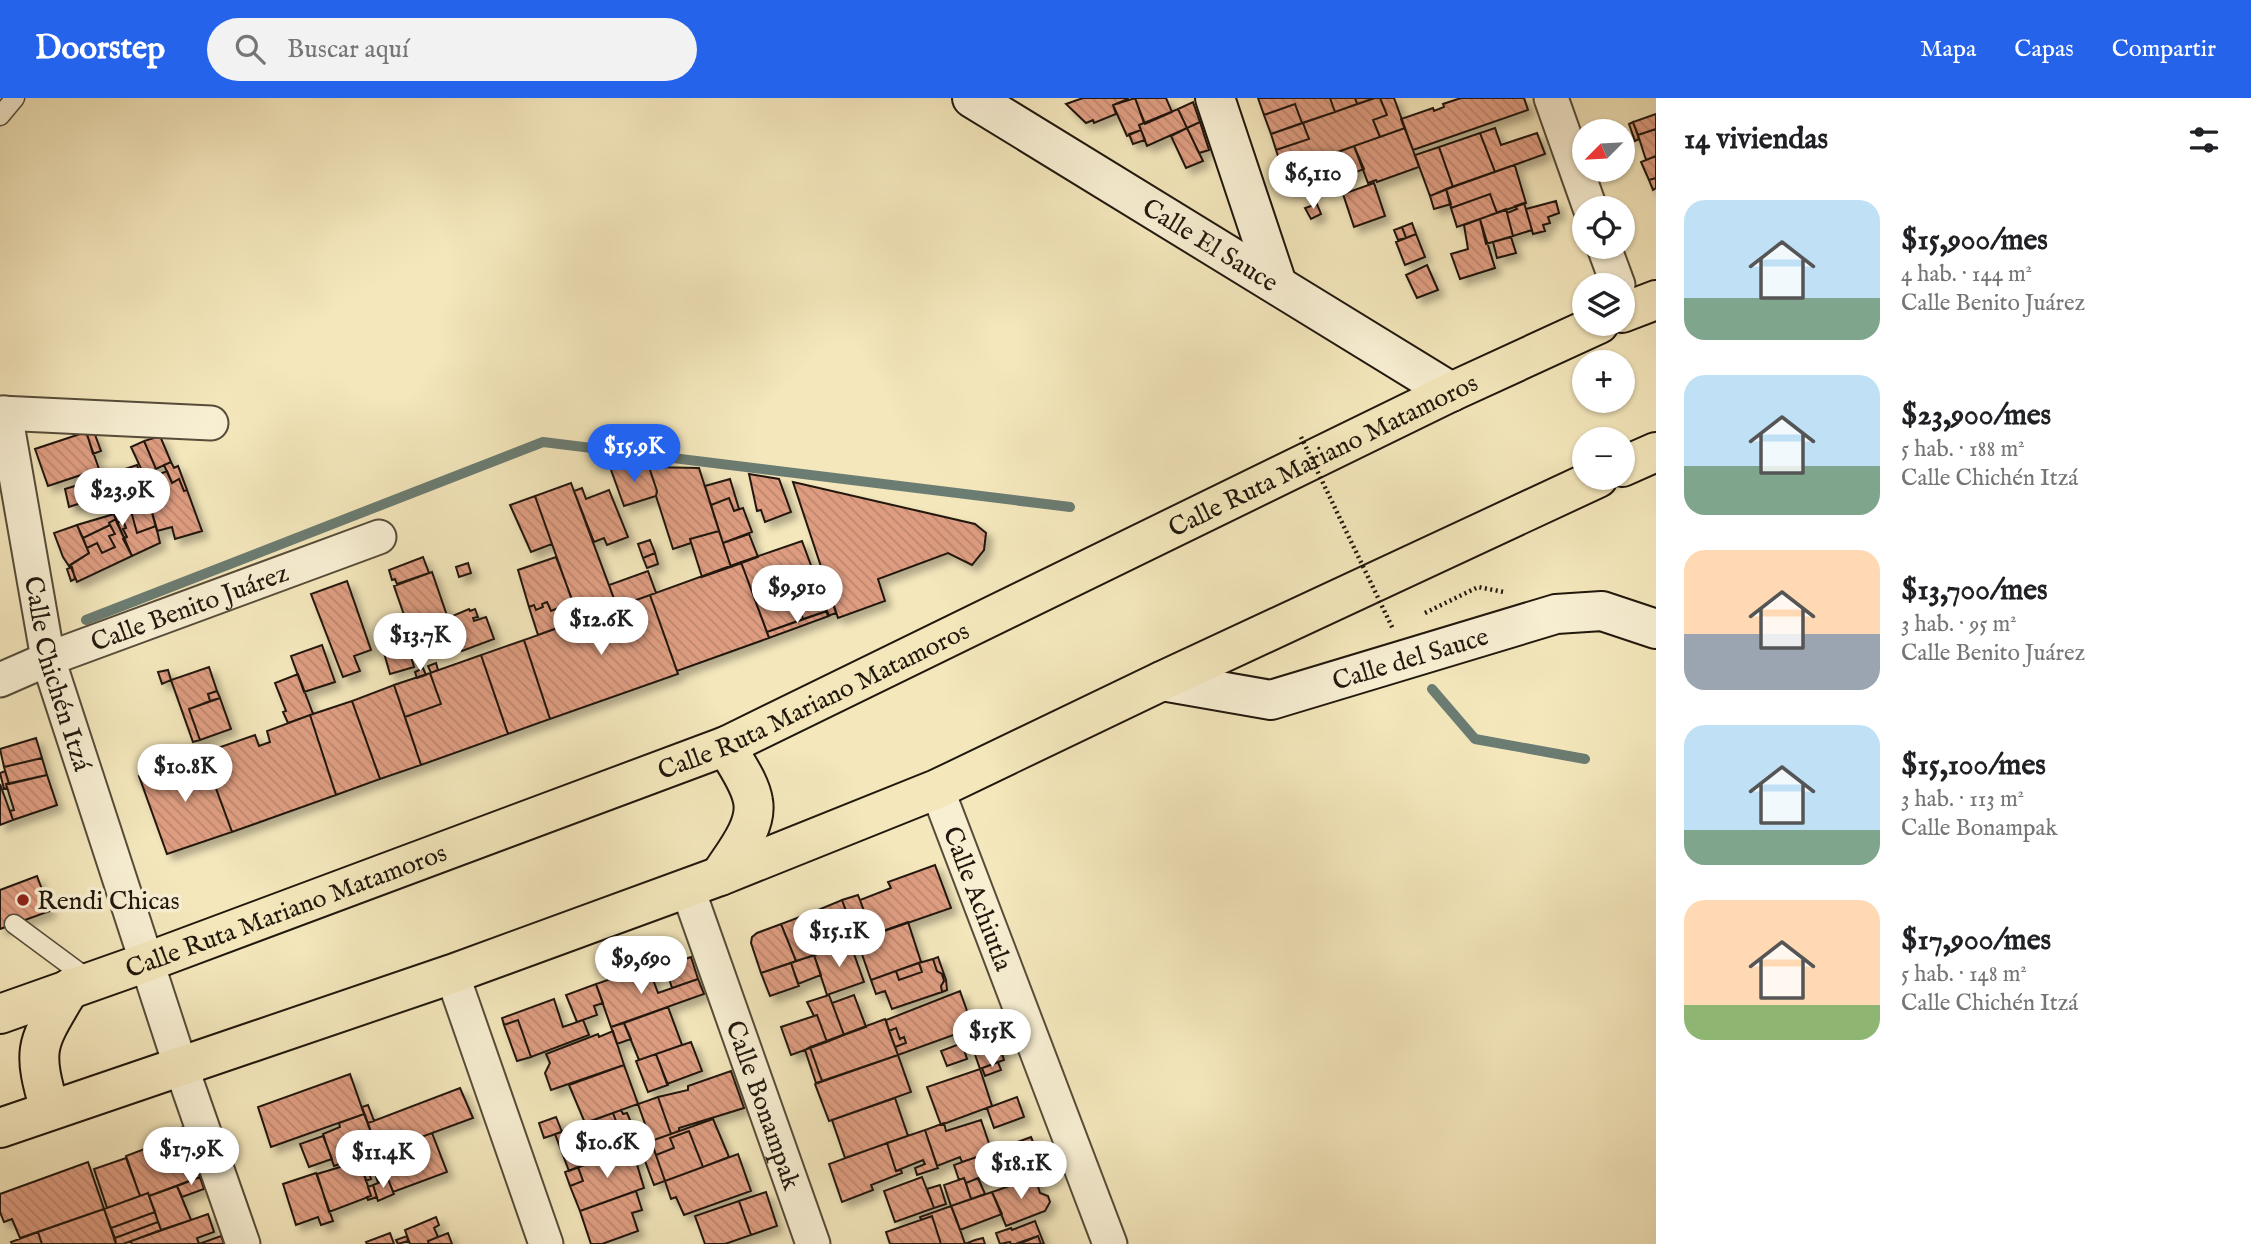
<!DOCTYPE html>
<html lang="es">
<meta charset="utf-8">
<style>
body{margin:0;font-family:"IM FELL English",serif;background:#f2f2f2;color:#202124;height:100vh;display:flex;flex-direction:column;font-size:26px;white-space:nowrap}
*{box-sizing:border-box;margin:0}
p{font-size:23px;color:#757577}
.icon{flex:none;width:38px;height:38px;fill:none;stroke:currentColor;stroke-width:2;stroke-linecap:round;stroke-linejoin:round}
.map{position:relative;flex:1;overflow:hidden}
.details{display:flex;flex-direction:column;background:#fff;width:595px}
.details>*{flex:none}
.needle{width:46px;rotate:246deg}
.controls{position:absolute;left:1572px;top:21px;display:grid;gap:14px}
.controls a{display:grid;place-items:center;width:63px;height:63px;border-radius:50%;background:#fff;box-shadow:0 2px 5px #0004;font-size:35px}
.price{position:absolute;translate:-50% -60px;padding:0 16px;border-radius:24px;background:#fff;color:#222;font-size:23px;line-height:46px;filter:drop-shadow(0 2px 4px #0008)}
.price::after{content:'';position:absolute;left:50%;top:42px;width:21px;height:16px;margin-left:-10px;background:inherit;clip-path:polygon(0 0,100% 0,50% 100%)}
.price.on{background:#2563eb;color:#fff}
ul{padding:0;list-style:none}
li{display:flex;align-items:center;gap:21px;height:175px;padding:0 28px}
li span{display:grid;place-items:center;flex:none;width:196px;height:140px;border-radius:21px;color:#555}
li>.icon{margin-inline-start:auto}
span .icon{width:84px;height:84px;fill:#fffc;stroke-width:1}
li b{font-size:30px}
h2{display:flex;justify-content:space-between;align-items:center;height:84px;padding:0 28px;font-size:30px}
header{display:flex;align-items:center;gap:42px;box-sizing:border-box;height:98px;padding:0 35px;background:#2563eb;color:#fff}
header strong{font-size:33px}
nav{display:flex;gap:38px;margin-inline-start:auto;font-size:24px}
.search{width:490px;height:63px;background:#f2f2f2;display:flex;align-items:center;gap:18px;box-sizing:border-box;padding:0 24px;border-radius:38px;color:#757577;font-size:26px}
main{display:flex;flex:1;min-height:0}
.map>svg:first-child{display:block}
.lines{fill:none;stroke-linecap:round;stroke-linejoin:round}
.stream{stroke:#6b7c72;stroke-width:10}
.building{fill:url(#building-back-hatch);stroke:#21180d;stroke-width:2;filter:url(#shadow)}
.lane-casing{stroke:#564c39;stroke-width:21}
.street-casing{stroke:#564c39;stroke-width:37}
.secondary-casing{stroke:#21180d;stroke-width:42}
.primary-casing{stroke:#21180d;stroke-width:42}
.path{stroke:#21180d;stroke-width:4.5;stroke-dasharray:2 3.5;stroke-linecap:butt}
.lane{stroke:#f8efd3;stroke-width:18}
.street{stroke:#f8efd3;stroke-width:33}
.secondary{stroke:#f8efd3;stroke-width:38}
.primary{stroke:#f4e7bc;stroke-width:38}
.path-bridge{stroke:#21180d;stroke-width:4.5;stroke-dasharray:2 3.5;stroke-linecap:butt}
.poi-dot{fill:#8f2418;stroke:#f8efd3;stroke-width:2.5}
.labels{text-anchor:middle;stroke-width:7;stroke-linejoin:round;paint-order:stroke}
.street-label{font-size:26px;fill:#21180d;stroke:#f8efd3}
.poi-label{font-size:26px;fill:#21180d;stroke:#f8efd3;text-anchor:start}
</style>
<header>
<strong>Doorstep</strong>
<div class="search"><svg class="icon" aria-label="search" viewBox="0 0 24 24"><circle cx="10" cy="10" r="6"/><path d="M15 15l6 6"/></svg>Buscar aquí</div>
<nav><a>Mapa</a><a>Capas</a><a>Compartir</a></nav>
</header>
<main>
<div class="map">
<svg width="1656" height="1146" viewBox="0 0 1656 1146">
<defs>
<pattern id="building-back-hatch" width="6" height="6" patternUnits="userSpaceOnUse" patternTransform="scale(1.75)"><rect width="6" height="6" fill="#de9d81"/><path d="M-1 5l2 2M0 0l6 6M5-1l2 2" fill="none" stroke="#be866e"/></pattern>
<filter id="shadow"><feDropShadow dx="6" dy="6" stdDeviation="3.5" flood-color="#0004"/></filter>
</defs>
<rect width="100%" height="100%" fill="#f4e7bc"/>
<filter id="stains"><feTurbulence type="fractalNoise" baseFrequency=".00286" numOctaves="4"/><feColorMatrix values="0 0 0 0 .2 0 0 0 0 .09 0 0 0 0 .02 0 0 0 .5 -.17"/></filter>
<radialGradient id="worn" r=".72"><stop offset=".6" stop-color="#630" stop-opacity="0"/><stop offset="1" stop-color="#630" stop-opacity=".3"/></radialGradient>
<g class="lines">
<path class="stream" d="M86 522 543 344 1070 409
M1432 591 1475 641 1585 661"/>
</g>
<path class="building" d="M1083 0H1127L1128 1 1113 7 1116 16 1094 25 1093 22 1086 25 1066 6Z
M1135 0H1166L1172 14 1145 26Z
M1135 0 1144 25 1139 27 1141 32 1127 38 1113 7Z
M1258 0H1330L1335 14 1302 25 1295 6 1264 17Z
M1330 0H1355L1357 6 1335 14Z
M1355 0H1375L1357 6Z
M1375 0H1380L1387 17 1373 22 1380 39 1283 73 1276 52 1309 41 1303 25Z
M1380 0H1394L1405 30 1380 39 1373 22 1387 17Z
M1461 0H1524L1528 12 1413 52 1401 21 1433 10 1434 13 1444 9 1443 6Z
M1193 4 1200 24 1187 30 1178 11Z
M1295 6 1302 25 1271 36 1264 17Z
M1178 11 1187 30 1147 48 1139 27Z
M1656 16V31L1638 37 1633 24Z
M1200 24 1209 52 1199 55 1187 30Z
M1633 24 1639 41 1635 43 1629 26Z
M1303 25 1309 41 1276 52 1271 36Z
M1187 30 1203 63 1186 70 1171 38Z
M1405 30 1419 69 1377 84 1376 82 1368 85 1354 48Z
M1495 30 1501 47 1537 35 1545 56 1495 74 1480 35Z
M1656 31V58L1646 62 1638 37Z
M1141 32 1145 42 1133 46 1129 36Z
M1480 35 1495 74 1453 89 1439 49Z
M1354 48 1364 71 1343 79 1333 56Z
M1439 49 1453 89 1430 98 1415 57Z
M1333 56 1340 72 1319 81 1311 63Z
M1656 58V80L1649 82 1641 64Z
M1311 63 1319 81 1291 91 1283 73Z
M1511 68H1515L1526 105 1497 115 1490 96 1451 110 1446 91Z
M1656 80V90L1653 92 1649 82Z
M1374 85 1385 118 1354 129 1343 96Z
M1446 91 1451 106 1434 111 1430 98Z
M1490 96 1497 115 1457 129 1451 110Z
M1556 103 1559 115 1548 119 1550 125 1543 127 1545 133 1533 136 1526 111Z
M1524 105 1532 132 1513 138 1507 115 1517 111 1515 108Z
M1317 106 1321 116 1311 121 1305 110Z
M1506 111 1513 138 1486 146 1480 121Z
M1480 121 1495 170 1460 181 1451 156 1468 151 1464 127Z
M1412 125 1416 136 1406 140 1402 129Z
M1402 129 1406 140 1398 142 1394 132Z
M1416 136 1425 159 1405 167 1396 144Z
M1511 139 1516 155 1497 160 1493 144Z
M1427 167 1438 192 1417 200 1406 177Z
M86 334 99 371 48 388 35 351Z
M94 334 101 353 93 356 87 336Z
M160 338 171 364 156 371 144 343Z
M144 343 156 371 144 377 131 349Z
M171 364 174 370 178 368 187 392 184 393 179 381 172 385 164 367Z
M137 367 143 383 144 387 141 388 147 404 135 408 131 393 97 405 90 383Z
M610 369H649L657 393 656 398 624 408Z
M649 369 699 370 719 433 690 441 691 445 673 451 656 398 657 393Z
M167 373 172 385 179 381 184 393 187 392 202 433 175 441 172 429 157 433 143 383Z
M749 376 779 381 791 414 765 424 761 412 757 413Z
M730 381 739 411 734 413 729 400 711 407 705 388Z
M88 384 93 401 69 409 65 391Z
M793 384 975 426 986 435 984 452 972 467 948 455 878 481 885 503 838 520Z
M571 385 617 509 579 522 535 398Z
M582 390 586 401 609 392 628 439 607 447 604 440 594 444 574 393Z
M535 398 552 446 531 454 510 407Z
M729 400 734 413 743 410 752 434 723 445 711 407Z
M149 404 156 428 137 435 131 413 129 414 128 411Z
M128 411 129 414 131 413 137 435 156 428 160 445 132 458 123 441 127 439 123 431 126 430 123 422 117 425 114 416Z
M114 416 116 421 109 425 110 427 83 440 77 427Z
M116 421 132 458 77 484 70 467 89 455 87 450 97 445 102 455 115 449 109 438 115 436 109 425Z
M123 422 126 430 123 431 127 439 124 440 117 425Z
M77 427 89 455 69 468 63 459 54 435Z
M110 427 115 436 109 438 115 449 102 455 97 445 87 450 83 440Z
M719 433 731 469 702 479 690 441Z
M749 436 758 459 731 469 723 445Z
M650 442 655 455 643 460 638 446Z
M802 443 823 500 799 509 803 521 767 534 741 464Z
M655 455 658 466 647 470 643 460Z
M423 459 429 475 397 486 395 481 392 482 389 472Z
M556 459 573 504 551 513 547 504 542 506 543 509 536 512 534 507 529 509 518 472Z
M741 464 769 540 677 573 650 497Z
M468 465 471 475 459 479 456 469Z
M72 469 75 481 71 483 67 471Z
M648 473 656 495 617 509 609 487Z
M432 474 455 541 417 554 394 488Z
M823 475 836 515 828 518 814 478Z
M347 483 371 552 354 558 360 573 343 579 311 496Z
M650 497 678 576 550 621 524 542Z
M823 500 827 513 803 521 799 509Z
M547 504 551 513 573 504 579 522 538 537 529 509 534 507 536 512 543 509 542 506Z
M469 511 470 513 475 511 478 519 473 520 474 523 486 519 494 541 462 553 450 519Z
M827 513 829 518 769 540 767 534Z
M404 534 414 569 390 576 380 541Z
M524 542 550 621 508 636 481 557Z
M322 547 335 584 304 594 291 558Z
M481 557 508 636 421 667 405 619 441 606 430 575Z
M436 565 438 572 431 575 428 568Z
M209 569 217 593 208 596 210 603 189 611 200 642 193 644 171 582Z
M423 570 426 577 417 580 415 574Z
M168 572 171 582 162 586 158 574Z
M430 575 441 606 405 619 394 587Z
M298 576 313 616 288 625 283 614 286 613 275 585Z
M394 587 421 667 380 681 352 603Z
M217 593 220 600 210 603 208 596Z
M220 600 231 631 200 642 189 611Z
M352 603 380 681 336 697 310 617Z
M310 617 336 697 232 734 203 655 255 637 259 648 270 644 267 633Z
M36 640 42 660 4 669 0 651Z
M203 655 232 734 167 756 139 678Z
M42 660 47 677 9 686 4 669Z
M5 673 9 686H6L7 690 4 691 0 675Z
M47 677 57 707 13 722 10 713 14 712 6 686Z
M0 686 13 722 0 727Z
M935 767 951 810 873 837 860 802 891 790 888 784Z
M37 778 50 813 0 831V792Z
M858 797 873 837 857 842 842 802Z
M842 802 849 822 808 835 805 824 815 821 813 814Z
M813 814 815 821 805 824 815 857 796 863 781 826Z
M849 822 857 842 835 850 827 829Z
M908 824 921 864 871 882 857 842Z
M781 826 796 863 761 875 751 845 752 839 757 835Z
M827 829 835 850 815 857 808 835Z
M850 845 864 884 827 897 814 857Z
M814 857 821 877 798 886 791 865Z
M691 859 698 881 672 890 665 868Z
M938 859 946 882 947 892 942 894 941 888 944 883 942 876 937 873 933 861Z
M933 861 937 873 942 876 944 883 941 888 942 894 892 911 885 893 876 896 871 882 896 873 899 882 922 874 919 865Z
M791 865 799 888 770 898 761 875Z
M919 865 922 874 899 882 896 873Z
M648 868 658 895 698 881 704 896 611 929 596 886Z
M596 886 603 905 594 908 597 917 577 924 566 897Z
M960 893 973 930 898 957 895 949 906 945 904 939 900 941 896 930 889 933 886 922Z
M829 897 844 937 827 944 817 917 814 918 807 904Z
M854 897 866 929 844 937 832 905Z
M554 901 563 929 583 922 589 937 531 959 518 922 504 927 502 920Z
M668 909 682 947 639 962 624 925Z
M817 917 827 944 791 957 781 929Z
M885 921 898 957 822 983 810 949Z
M518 922 531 959 517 963 504 927Z
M624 925 631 941 617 946 611 929Z
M896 930 900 941 904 939 906 945 895 949 889 933Z
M613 933 624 967 551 992 545 975 550 965 546 956 598 936 599 939Z
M996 937 1004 962 980 971 971 945Z
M691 944 702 973 667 986 656 956Z
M962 945 967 961 947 968 941 953Z
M810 949 822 983 816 985 805 952Z
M656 956 668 987 648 994 636 963Z
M898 957 911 994 829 1023 815 986Z
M998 964 1001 972 985 978 982 970Z
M624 967 638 1006 585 1025 569 987Z
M980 971 992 1008 941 1027 927 989Z
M731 973 744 1010 679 1030V1033L671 1036 658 999 688 992V988Z
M350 976 364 1016 271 1049 258 1009Z
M460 990 473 1020 378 1055 368 1025Z
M658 999 671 1036 651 1043 638 1006Z
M1017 999 1024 1019 994 1030 987 1010Z
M895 1000 908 1038 845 1060 832 1022Z
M368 1007 374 1023 368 1025 362 1009Z
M621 1012 623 1016 627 1015 636 1036 630 1038 634 1049 601 1061 591 1032 616 1023 613 1015Z
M613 1015 616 1023 591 1032 601 1061 569 1073 555 1036Z
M364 1016 378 1053 334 1068 323 1036 340 1029 339 1025Z
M556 1019 562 1034 544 1040 539 1025Z
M713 1021 729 1059 703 1069 689 1033 670 1040 674 1050 656 1057 651 1043Z
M981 1022 992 1054 962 1064 960 1059 937 1068 925 1032 944 1025 946 1033Z
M183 1029 192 1058 180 1061 171 1034Z
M925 1032 938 1070 917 1077 915 1070 925 1066 923 1062 896 1073 887 1045Z
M689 1033 703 1069 665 1083 656 1057 674 1050 670 1040Z
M432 1035 447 1074 393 1094 378 1055Z
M323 1038 332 1061 309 1069 300 1046Z
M1031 1039 1038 1056 988 1074 982 1057Z
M173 1040 184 1073 196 1068 200 1079 149 1098 148 1095 140 1098 126 1058Z
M651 1043 665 1083 654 1087 639 1047Z
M887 1045 896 1073 901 1072 902 1075 871 1087 873 1092 842 1104 829 1066Z
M632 1050 644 1090 580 1113 570 1088 583 1083 578 1069Z
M738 1056 751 1093 684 1117 676 1099 671 1101 665 1083Z
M982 1057 989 1076 966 1085 964 1080 959 1082 954 1067Z
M126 1060 140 1098 107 1110 94 1071Z
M360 1063 371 1098 329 1114 317 1076Z
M381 1063 388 1081 378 1085 372 1066Z
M88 1064 104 1111 20 1140 12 1121 4 1124 0 1114V1096Z
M578 1069 583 1083 570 1088 565 1074Z
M368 1072 371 1081 366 1083 363 1073Z
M316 1075 333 1123 321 1127 318 1119 296 1127 283 1086Z
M200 1079 204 1091 182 1099 177 1088Z
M922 1079 934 1110 895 1124 884 1093Z
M1035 1079 1040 1095 1048 1098 1050 1104 1045 1113 1006 1128 992 1094Z
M964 1080 971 1101 951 1108 944 1087Z
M978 1080 985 1096 971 1101 966 1085Z
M388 1081 394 1096 378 1103 373 1087Z
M373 1087 377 1099 368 1102 367 1099 371 1098 368 1089Z
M940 1087 946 1106 934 1110 927 1091Z
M177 1088 191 1122 161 1132 149 1098Z
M636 1093 642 1112 632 1115 638 1133 602 1146H591L580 1113Z
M766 1094 777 1128 751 1137 739 1103Z
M992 1094 1002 1116 960 1132 951 1108Z
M148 1095 155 1114 111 1130 104 1111Z
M739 1103 751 1137 725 1146H705L695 1118Z
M951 1108 956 1120 965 1146H941L932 1118 921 1122 920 1119Z
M104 1111 116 1146H42L38 1134Z
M155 1114 158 1124 115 1140 111 1130Z
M208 1116 214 1134 197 1140 199 1146 221 1138 224 1146H132L131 1143Z
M932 1118 941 1146H890L886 1134Z
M436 1119 439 1127 434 1130 438 1139 428 1143 429 1146H410L405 1132Z
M1035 1123 1044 1146H1041L1038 1138 1019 1146H1011L1010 1144 1000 1146 996 1135 1011 1130 1012 1132Z
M158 1124 161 1132 123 1146H116L115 1140Z
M38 1134 42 1146H12L11 1144Z
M390 1135 394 1146H367L366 1144Z
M448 1135 452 1146H429L428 1143Z
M407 1138 408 1143 398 1146 396 1142Z
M1038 1138 1041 1146H1019L1018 1145Z
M983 1140 985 1146H965L975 1142Z"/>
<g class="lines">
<defs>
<path id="lane" d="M0 18 15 0
M14 826 91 883"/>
<g id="street">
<path d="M1551 0 1590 110"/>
<path d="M1604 149 1618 187"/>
<path d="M0 315 211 325"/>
<path id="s1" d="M5 315 48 561 177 957 243 1146"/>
<path id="s2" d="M0 582 48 561 379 439"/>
<path id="s3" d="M937 691 1110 1146"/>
<path id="s4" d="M687 789 813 1146"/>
<path d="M452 876 546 1146"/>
</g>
<g id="secondary">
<path id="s5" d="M972 0 1451 294"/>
<path d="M1215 0 1277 186"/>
<path id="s6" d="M1162 583 1271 602 1556 516 1602 513 1656 531"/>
</g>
<g id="primary">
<path d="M1622 215 1656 202"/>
<path d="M1622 369 1656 354"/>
<path d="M720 778C732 758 758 729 753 703 750 684 735 665 726 648"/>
<path id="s7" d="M0 916 147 864 726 648 1451 294 1599 226"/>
<path d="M50 1012C31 948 37 946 70 890"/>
<path d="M0 1030 452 876 720 778 937 691 1162 583 1598 380"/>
</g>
</defs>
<use href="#lane" class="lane-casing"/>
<use href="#street" class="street-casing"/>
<use href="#secondary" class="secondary-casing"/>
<use href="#primary" class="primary-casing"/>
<path class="path" d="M1425 515 1478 489 1504 494"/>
<use href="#lane" class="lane"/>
<use href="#street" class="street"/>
<use href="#secondary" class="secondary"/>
<use href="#primary" class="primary"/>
<path class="path-bridge" d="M1301 339 1393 531"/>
</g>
<circle class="poi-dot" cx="23" cy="802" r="7"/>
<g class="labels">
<g class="street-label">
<text dy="9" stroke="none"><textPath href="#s5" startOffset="280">Calle El Sauce</textPath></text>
<text dy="9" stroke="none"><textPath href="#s7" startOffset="1438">Calle Ruta Mariano Matamoros</textPath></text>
<text dy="9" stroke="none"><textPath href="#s2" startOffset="203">Calle Benito Juárez</textPath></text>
<text dy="9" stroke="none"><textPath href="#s6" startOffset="256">Calle del Sauce</textPath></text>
<text dy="9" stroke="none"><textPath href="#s1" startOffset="266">Calle Chichén Itzá</textPath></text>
<text dy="9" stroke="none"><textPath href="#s7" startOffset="872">Calle Ruta Mariano Matamoros</textPath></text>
<text dy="9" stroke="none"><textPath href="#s3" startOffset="117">Calle Achiutla</textPath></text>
<text dy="9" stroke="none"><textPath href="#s7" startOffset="304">Calle Ruta Mariano Matamoros</textPath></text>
<text dy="9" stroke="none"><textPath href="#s4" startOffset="231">Calle Bonampak</textPath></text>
</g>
<g class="poi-label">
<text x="37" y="811">Rendi Chicas</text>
</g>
</g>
<rect width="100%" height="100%" filter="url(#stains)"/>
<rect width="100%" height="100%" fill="url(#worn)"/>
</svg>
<div class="controls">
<a><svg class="needle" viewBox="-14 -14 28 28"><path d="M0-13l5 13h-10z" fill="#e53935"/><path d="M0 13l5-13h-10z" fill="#757577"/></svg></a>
<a><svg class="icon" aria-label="locate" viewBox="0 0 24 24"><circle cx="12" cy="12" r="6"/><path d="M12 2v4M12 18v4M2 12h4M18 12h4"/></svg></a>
<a><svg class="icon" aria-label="layers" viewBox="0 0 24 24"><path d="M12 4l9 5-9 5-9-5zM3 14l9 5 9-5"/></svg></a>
<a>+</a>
<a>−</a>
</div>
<b class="price" style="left:1313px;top:113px">$6,110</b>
<b class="price on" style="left:634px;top:386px">$15.9K</b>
<b class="price" style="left:122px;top:430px">$23.9K</b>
<b class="price" style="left:797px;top:527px">$9,910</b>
<b class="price" style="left:601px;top:559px">$12.6K</b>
<b class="price" style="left:420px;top:575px">$13.7K</b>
<b class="price" style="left:185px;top:706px">$10.8K</b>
<b class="price" style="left:839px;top:871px">$15.1K</b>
<b class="price" style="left:641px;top:898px">$9,690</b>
<b class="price" style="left:992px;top:971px">$15K</b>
<b class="price" style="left:607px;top:1082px">$10.6K</b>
<b class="price" style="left:191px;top:1089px">$17.9K</b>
<b class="price" style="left:383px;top:1092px">$11.4K</b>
<b class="price" style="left:1021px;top:1103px">$18.1K</b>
</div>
<section class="details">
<h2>14 viviendas<svg class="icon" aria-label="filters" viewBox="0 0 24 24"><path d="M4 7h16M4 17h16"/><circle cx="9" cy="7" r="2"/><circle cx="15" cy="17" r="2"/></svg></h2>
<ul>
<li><span style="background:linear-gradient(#bfe0f5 70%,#7fa58c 0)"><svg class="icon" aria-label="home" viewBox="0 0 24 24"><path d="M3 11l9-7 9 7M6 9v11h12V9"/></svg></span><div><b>$15,900/mes</b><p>4 hab. · 144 m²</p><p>Calle Benito Juárez</p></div></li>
<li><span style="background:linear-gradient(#bfe0f5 65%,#7fa58c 0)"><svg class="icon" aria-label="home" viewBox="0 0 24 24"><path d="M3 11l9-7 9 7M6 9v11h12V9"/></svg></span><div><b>$23,900/mes</b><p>5 hab. · 188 m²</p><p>Calle Chichén Itzá</p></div></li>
<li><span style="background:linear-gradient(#ffd9b3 60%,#9aa5b1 0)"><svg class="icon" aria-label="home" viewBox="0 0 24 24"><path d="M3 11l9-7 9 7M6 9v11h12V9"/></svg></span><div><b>$13,700/mes</b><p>3 hab. · 95 m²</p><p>Calle Benito Juárez</p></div></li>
<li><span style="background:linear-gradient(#bfe0f5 75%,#7fa58c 0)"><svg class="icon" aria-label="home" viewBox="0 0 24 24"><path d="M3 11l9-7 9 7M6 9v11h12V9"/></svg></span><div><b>$15,100/mes</b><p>3 hab. · 113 m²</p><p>Calle Bonampak</p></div></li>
<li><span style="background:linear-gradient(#ffd9b3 75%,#8fb573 0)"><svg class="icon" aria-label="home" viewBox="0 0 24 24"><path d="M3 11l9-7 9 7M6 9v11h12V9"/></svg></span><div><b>$17,900/mes</b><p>5 hab. · 148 m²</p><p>Calle Chichén Itzá</p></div></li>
</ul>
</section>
</main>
